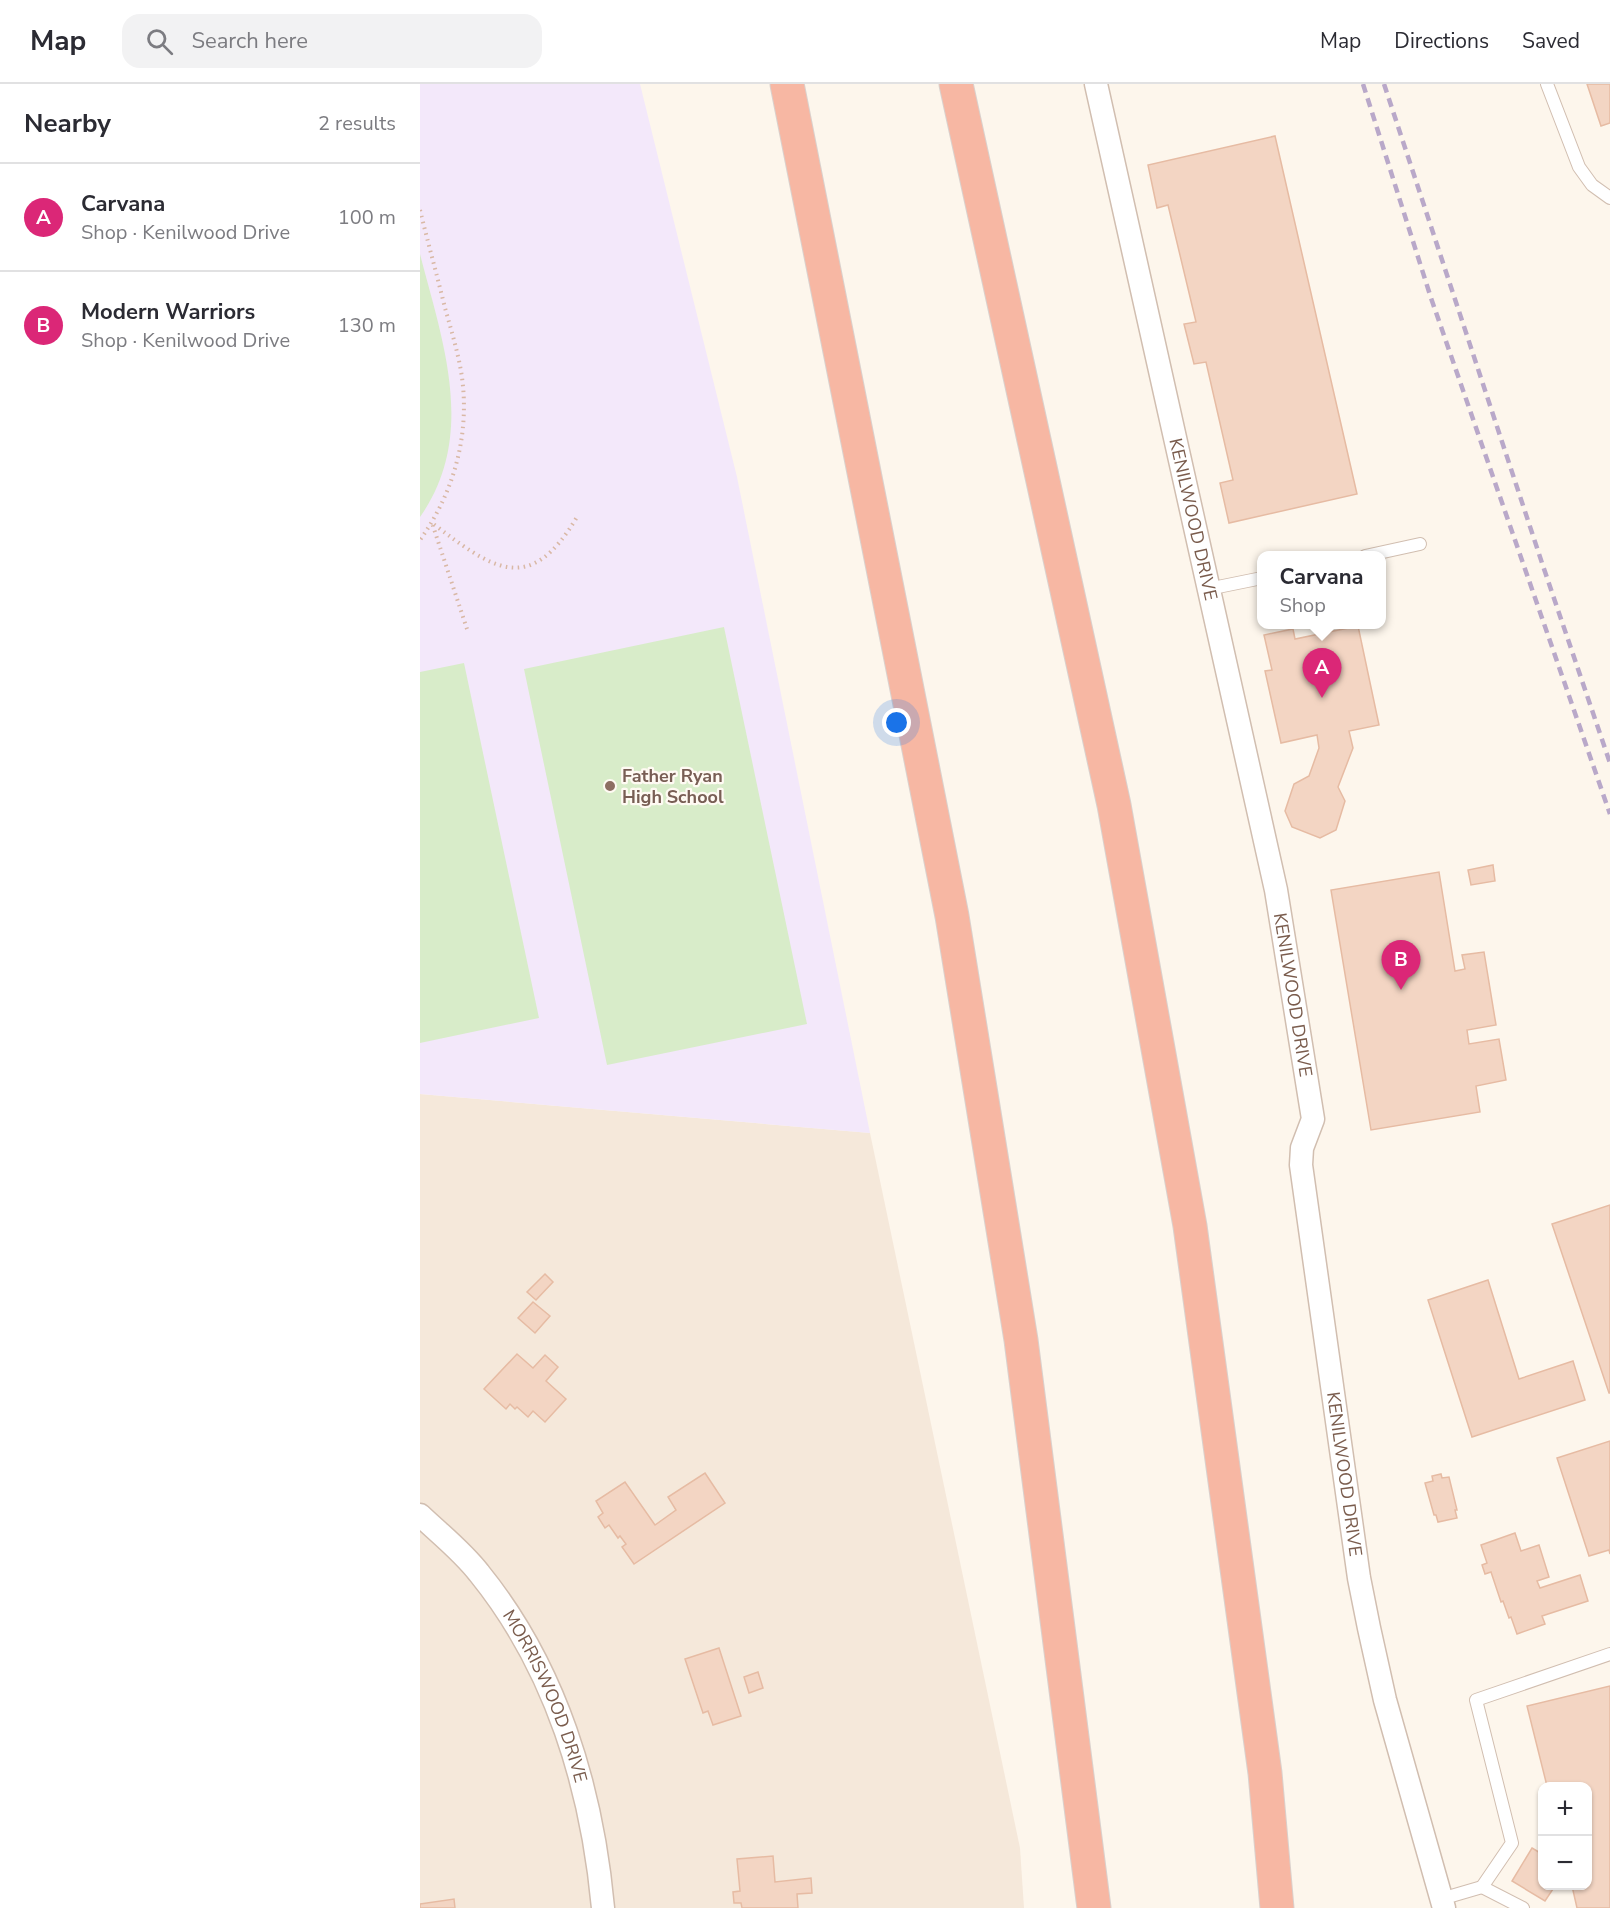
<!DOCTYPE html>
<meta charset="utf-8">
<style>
body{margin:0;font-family:"Nunito Sans",sans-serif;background:#f2f2f3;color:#2b2b33}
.controls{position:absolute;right:18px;bottom:18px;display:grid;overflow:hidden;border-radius:12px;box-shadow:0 2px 4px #0004}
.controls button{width:54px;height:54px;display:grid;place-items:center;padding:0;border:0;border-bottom:2px solid #e1e1e2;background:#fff;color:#2b2b33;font:30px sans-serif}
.you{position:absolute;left:477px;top:639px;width:21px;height:21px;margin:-15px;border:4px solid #fff;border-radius:50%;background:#1a73e8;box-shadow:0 0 0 9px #1a73e833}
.badge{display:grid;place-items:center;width:39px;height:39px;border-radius:50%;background:#db2777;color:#fff;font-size:20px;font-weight:700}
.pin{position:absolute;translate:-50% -50px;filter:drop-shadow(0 2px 3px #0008)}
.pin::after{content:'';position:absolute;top:32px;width:21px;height:18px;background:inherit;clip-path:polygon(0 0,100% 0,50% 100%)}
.popup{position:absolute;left:837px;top:467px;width:129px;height:78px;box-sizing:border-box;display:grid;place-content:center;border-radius:12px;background:#fff;filter:drop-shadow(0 2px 4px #0005);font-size:20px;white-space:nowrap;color:#7c7c81}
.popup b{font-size:22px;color:#2b2b33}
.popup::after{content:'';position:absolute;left:50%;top:100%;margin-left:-12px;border:12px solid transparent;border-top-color:#fff}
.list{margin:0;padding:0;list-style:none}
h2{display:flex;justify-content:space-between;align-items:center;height:78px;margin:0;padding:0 24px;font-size:26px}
h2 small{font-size:20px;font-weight:400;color:#7c7c81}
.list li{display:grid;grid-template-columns:39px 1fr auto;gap:18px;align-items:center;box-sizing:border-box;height:108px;padding:0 24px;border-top:2px solid #e1e1e2}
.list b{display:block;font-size:22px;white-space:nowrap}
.list p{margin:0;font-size:20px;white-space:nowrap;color:#7c7c81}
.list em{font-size:20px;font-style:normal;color:#7c7c81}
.icon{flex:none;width:33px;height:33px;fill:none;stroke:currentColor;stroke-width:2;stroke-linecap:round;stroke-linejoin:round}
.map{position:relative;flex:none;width:1190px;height:1824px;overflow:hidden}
header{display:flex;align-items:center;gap:36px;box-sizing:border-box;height:84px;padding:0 30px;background:#fff;border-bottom:2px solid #e1e1e2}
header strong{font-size:28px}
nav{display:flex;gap:33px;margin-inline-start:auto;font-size:21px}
.search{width:420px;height:54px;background:#f2f2f3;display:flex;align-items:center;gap:15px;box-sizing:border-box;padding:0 21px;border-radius:18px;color:#7c7c81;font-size:22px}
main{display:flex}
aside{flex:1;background:#fff}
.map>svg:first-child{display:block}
.residential{fill:#f5e8da}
.education{fill:#f3e8fa}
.green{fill:#d8ecc9}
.building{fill:#f3d5c3;stroke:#e6bba3;stroke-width:1.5}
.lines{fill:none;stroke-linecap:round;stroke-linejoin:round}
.lane-casing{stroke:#d1beb0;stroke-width:14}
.street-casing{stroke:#d1beb0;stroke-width:25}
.highway-casing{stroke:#dad1cd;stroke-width:35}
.path{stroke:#d9b8a5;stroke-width:4;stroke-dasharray:1.5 4.5;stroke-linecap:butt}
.lane{stroke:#fff;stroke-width:12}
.street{stroke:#fff;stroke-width:22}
.highway{stroke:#f7b7a3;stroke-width:33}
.rail{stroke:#b9a8c9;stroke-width:4.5;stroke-dasharray:9 6;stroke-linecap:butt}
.education-dot{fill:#8d6e63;stroke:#fffaf3;stroke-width:2}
.labels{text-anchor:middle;stroke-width:4.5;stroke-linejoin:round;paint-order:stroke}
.street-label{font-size:18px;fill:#7a5c4d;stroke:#fffaf3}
.education-label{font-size:18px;font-weight:bold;fill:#785e54;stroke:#fffaf3;text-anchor:start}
</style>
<header>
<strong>Map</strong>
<div class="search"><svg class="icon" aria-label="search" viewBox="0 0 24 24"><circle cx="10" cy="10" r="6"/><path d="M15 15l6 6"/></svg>Search here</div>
<nav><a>Map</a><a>Directions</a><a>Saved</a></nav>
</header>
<main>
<aside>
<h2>Nearby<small>2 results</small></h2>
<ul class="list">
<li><span class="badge">A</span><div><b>Carvana</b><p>Shop · Kenilwood Drive</p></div><em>100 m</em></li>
<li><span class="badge">B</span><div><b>Modern Warriors</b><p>Shop · Kenilwood Drive</p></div><em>130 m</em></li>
</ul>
</aside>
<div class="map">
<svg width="1190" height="1824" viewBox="0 0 1190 1824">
<rect width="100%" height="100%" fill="#fdf6ec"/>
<path class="residential" d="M0,1010L450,1049L600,1764L604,1824H0Z"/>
<path class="education" d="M0,0H220L317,393L450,1049L0,1010Z"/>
<g class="green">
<path d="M0,170C22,256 58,351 0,433Z"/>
<path d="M304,543L387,940L187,981L104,585Z"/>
<path d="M44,579L119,934L0,959V588Z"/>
</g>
<g class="building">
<path d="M1167,0H1190V39L1181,42Z"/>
<path d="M855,52L937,410L809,439L800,399L813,396L786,278L774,280L764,240L776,238L748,121L737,124L728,81Z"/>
<path d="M938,542L959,641L929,647L933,664L918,703L925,717L916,746L900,754L872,743L865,727L874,700L889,692L899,664L897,651L861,659L845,587L852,586L844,551L873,545L875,555Z"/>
<path d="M1073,781L1075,797L1051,801L1048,786Z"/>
<path d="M1019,788L1035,887L1045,885L1042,871L1064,868L1076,941L1047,946L1049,960L1079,955L1086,996L1056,1002L1060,1028L951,1046L911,806Z"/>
<path d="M1190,1121V1309H1189L1132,1140Z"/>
<path d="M125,1190L133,1198L116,1216L107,1208Z"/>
<path d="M1068,1196L1099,1295L1153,1277L1165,1316L1052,1353L1008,1216Z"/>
<path d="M113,1218L130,1232L115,1249L98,1234Z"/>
<path d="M97,1270L113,1284L125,1271L138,1283L126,1297L146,1315L125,1338L113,1327L108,1333L97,1323L95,1325L90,1320L86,1325L64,1305Z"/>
<path d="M1190,1357V1470L1189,1466L1169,1472L1137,1374Z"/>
<path d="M285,1389L305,1419L214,1480L202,1463L206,1460L200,1452L198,1454L189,1441L185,1444L178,1433L183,1429L176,1417L205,1398L235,1441L256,1426L248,1413Z"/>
<path d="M1021,1390L1022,1394L1029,1393L1037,1426H1035L1037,1434L1018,1438L1016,1431H1014L1005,1399L1013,1397L1012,1392Z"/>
<path d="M1095,1449L1101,1467L1119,1461L1129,1493L1117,1497L1120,1504L1160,1491L1168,1517L1122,1532L1125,1540L1097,1550L1091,1533L1089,1534L1083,1517L1081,1518L1071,1488L1065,1490L1062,1481L1067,1479L1061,1461Z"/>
<path d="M299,1564L321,1632L293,1641L288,1627L283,1629L265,1575Z"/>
<path d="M338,1588L343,1604L329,1609L324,1593Z"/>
<path d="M1190,1602V1824H1157L1152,1802H1168V1702H1127L1107,1622Z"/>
<path d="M1112,1764L1122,1770V1802H1135L1125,1817L1092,1797Z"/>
<path d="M353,1772L355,1798L391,1794L392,1809L377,1810L378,1824H322L321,1819H314L313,1808L320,1807L317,1775Z"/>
<path d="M34,1815L35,1824H0V1820Z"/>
</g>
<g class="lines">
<g class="lane-casing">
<g id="lane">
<path d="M1127,0L1159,83L1172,101L1190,114"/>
<path d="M945,472L1000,460"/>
<path d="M788,505L842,494"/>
<path d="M1021,1815L1062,1803"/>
<path d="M1103,1824L1062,1803L1092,1759L1056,1616L1190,1570"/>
</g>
</g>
<g class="street-casing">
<g id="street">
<path id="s1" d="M676,0L856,806L893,1035L882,1064L881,1081L939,1494L949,1544L965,1616L1024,1824"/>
<path id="s2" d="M0,1431C20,1450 42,1467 59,1489C136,1584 172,1704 183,1824"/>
</g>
</g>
<g class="highway-casing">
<g id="highway">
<path d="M367,0L532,832L601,1256L674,1824"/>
<path d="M536,0L694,721L770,1142L845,1689L857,1824"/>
</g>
</g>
<g class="path">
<path d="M0,126C8,159 17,191 25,224C31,245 37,265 41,287C51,347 35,407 0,456"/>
<path d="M47,545L12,439C72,484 109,514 157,433"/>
</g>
<use href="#lane" class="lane"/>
<use href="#street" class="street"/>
<use href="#highway" class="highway"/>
<g class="rail">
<path d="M943,0L1011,214L1190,730"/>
<path d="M964,0L1123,482L1190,679"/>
</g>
</g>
<circle class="education-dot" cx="190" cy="702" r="6"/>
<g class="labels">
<g class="street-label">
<text dy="6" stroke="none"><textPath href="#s1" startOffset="446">KENILWOOD DRIVE</textPath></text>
<text dy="6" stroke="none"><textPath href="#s1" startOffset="932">KENILWOOD DRIVE</textPath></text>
<text dy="6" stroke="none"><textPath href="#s1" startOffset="1418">KENILWOOD DRIVE</textPath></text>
<text dy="6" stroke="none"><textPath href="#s2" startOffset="224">MORRISWOOD DRIVE</textPath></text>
</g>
<g class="education-label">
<text x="202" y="698">Father Ryan<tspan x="202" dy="21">High School</tspan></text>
</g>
</g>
</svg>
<div class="controls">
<button>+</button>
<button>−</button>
</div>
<div class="you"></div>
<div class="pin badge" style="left:902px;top:614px">A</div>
<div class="popup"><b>Carvana</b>Shop</div>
<div class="pin badge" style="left:981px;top:906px">B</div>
</div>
</main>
